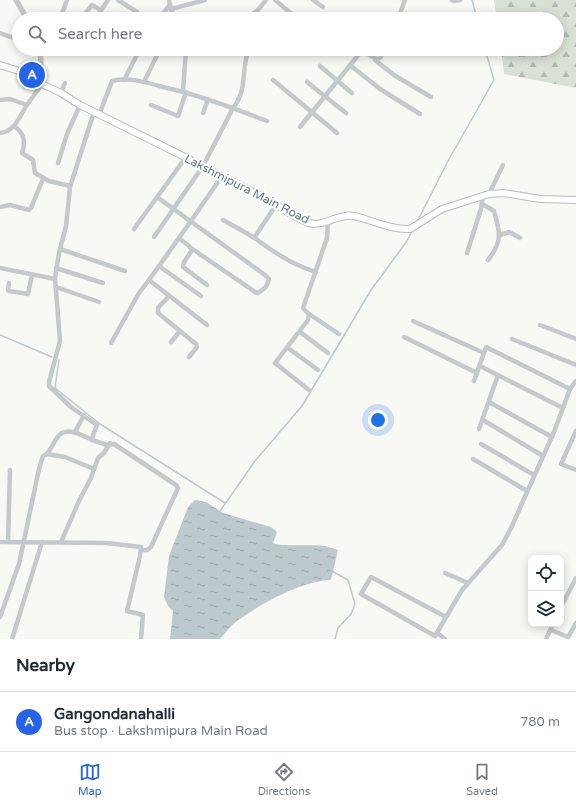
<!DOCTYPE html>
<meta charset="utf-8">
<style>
body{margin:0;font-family:"Varela Round",sans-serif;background:#f2f2f3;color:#1f2937}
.controls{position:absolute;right:12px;bottom:12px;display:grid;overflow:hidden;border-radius:8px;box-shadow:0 2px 10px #0003}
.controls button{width:36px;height:36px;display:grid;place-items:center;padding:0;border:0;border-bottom:1px solid #e0e1e3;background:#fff;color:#1f2937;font:20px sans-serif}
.you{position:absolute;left:378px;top:420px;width:14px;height:14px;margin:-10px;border:3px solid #fff;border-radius:50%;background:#1a73e8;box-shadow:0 0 0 6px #1a73e833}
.badge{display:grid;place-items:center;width:26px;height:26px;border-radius:50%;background:#2563eb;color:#fff;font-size:13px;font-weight:700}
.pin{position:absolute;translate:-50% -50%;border:2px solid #fff;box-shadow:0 1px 4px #0006}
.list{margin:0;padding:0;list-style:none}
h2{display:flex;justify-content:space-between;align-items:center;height:52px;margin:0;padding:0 16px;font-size:17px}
h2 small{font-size:13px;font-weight:400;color:#747a83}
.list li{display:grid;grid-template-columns:26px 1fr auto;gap:12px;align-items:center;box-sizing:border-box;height:60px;padding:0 16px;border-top:1px solid #e0e1e3}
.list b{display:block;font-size:15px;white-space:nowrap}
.list p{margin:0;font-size:13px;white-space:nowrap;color:#747a83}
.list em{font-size:13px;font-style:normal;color:#747a83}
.icon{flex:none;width:22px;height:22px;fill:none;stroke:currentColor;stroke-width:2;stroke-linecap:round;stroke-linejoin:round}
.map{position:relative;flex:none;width:576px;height:639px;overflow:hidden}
.search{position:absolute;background:#fff;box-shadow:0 2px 10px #0003;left:12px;right:12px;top:12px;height:44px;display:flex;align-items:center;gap:10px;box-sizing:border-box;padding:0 14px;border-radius:22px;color:#747a83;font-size:15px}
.sheet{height:112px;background:#fff}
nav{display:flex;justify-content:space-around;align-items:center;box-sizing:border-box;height:56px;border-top:1px solid #e0e1e3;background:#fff;font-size:11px;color:#747a83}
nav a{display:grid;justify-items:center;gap:2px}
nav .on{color:#2563eb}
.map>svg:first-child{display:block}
.forest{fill:url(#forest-firs)}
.water{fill:url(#water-ripples)}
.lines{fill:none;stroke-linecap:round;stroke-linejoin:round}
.stream{stroke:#bcc9cd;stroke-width:1.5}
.secondary-casing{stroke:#b7bdc1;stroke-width:8}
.minor{stroke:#c5c9cc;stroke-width:4.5}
.tertiary{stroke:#c5c9cc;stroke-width:5.5}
.secondary{stroke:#fff;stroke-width:6}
.labels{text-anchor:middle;stroke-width:4;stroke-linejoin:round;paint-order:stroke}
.street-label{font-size:12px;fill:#657987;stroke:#fff}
</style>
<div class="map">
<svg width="576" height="639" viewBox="0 0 576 639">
<defs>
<pattern id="forest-firs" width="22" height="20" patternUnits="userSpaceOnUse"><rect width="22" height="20" fill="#d9e0d6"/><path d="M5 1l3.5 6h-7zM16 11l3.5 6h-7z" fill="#b4bab3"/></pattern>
<pattern id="water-ripples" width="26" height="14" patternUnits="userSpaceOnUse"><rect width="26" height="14" fill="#bcc9cd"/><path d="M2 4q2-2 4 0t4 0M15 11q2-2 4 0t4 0" fill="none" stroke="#9ca8ac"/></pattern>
</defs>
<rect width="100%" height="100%" fill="#f8f8f5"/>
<path class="forest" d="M494,0H576V88L504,74L501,49H557V19H497Z"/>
<path class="water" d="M195,500L206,502L223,513L271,527L277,532L273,543C278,547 315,544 325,546C329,547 334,549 338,550L331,580C300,581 256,606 232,625C228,629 224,635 220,639H170L173,611L168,606L164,597L169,556L188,507Z"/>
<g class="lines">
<g class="stream">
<path d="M472,0L477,19"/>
<path d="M417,222L448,161L494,80L485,49"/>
<path d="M0,335L52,357"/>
<path d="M59,360L55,388L100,424L225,503"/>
<path d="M220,513V511L255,461L302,406L371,290L407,241L412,231"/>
<path d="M332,571L348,580L355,604L351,614L338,628L335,639"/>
</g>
<g class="secondary-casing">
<path id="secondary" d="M0,65L32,75L42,84L61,93L80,105C133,131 187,158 240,185C251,191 262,196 272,202C284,209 296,219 309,223C325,227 338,213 354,216C372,220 391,230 410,229L442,209L489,194L504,193L540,199L576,200"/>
</g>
<g class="minor">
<path d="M118,0L137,12"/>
<path d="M169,0L173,19"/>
<path d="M275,0L298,19"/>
<path d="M313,0L323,7"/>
<path d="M452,0L454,1L460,0"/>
<path d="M171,9L205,0"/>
<path d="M62,13L72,19"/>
<path d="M250,15L256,19"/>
<path d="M60,19L67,0"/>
<path d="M81,19L92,5L101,10"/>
<path d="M104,19L98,15L108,0"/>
<path d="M158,19L170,5"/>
<path d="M245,19L258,10L266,0"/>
<path d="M398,19L405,0"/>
<path d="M0,33L19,40"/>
<path d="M264,49L266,51"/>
<path d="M375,60L394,75L431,97"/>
<path d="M350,65L380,89L420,114"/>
<path d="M320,66L352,93"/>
<path d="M124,80L140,49"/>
<path d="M273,80L337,133"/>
<path d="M144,82L160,49"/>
<path d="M307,82L346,113"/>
<path d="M183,91L186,49"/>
<path d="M61,93L65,83"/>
<path d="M0,100L10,99L27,105"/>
<path d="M151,105L178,116L186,92"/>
<path d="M94,112L70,187L66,226L59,253L55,278L60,341L49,382V386L72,408L97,425L92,438V440L107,445L114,444L176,485L178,488L151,547L147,550H141"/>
<path d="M203,113L208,99"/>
<path d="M99,115L112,81C129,77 146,82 163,87C199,95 233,108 267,121"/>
<path d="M14,126C24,133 26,141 22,153L33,160L35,173L49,181L70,186"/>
<path d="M300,127L360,53L365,52C377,60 379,64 385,49"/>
<path d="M0,133C15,132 20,115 27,105C32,98 37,91 42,84"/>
<path d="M58,163L67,134L80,105"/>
<path d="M489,194L503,165"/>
<path d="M157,197L265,275L269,279L266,287L258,293L255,292L191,248"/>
<path d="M482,204L494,211C500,232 503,241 488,260"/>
<path d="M0,207L10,205L29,210L31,208L43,179"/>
<path d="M223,220C234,226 245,232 256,239C275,253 293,265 316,272"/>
<path d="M134,229L186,157"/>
<path d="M500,235L509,232L520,238"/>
<path d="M154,237L203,166L233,108C249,87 240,71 249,49"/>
<path d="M179,238L189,246L192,250L184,262L183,267L207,285"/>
<path d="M254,238L276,205"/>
<path d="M60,249L125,271"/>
<path d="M467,253L481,209L483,195"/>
<path d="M159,266L201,296"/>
<path d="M0,268L55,279"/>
<path d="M56,268L103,283"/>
<path d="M9,283L8,290L9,291L28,294L32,275"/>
<path d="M56,287L99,302"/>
<path d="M169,296L158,308V313L196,344L197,347L189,357"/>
<path d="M309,314L339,334"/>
<path d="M413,321L484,353"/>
<path d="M207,325L149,280L191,221L222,176"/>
<path d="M540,325L576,339"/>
<path d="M300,332L328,353"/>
<path d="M404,337L477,373"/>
<path d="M512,339L576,365"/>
<path d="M171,342L180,331"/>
<path d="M111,343L139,293L149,280"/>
<path d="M288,348L318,370"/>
<path d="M480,366L563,408"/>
<path d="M474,381L486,347L570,389"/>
<path d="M309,390L275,363L308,320L309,314L303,308L327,238L328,221"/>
<path d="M489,402L552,437"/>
<path d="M483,420L543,456"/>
<path d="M479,429L498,375"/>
<path d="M576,431L561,464L576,470"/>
<path d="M75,432L84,415"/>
<path d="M481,444L534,475"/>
<path d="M47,454C51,449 53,443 57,438C65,425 82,435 92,440"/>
<path d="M473,459L527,491"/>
<path d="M0,542L106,543L141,547L140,556L127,611L143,615L141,639"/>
<path d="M8,542L10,470"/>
<path d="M61,542L79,501L91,478L98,458L104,453L110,443"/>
<path d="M445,573L468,583"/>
<path d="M561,607L576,578"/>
<path d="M0,617L19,564L39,469L43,456L47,454L65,457L94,469"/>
<path d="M446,617L371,577L361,594L435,636L462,590L502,545L511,528L554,432L570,389L576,381"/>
<path d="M551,630L568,637L576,623"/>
<path d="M437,633L445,639"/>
<path d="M12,639L42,542"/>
<path d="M546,639L553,624"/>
</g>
<g class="tertiary">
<path d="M16,0L27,19"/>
<path d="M40,49L41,65L40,82"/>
</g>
<use href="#secondary" class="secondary"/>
</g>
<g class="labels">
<g class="street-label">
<text transform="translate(247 189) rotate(27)" y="4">Lakshmipura Main Road</text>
</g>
</g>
</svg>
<div class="controls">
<button><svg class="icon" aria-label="locate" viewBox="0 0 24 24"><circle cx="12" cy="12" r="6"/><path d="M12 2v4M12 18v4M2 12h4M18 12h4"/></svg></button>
<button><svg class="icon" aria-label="layers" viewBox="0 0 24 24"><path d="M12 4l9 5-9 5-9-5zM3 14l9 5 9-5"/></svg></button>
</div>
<div class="you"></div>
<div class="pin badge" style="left:32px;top:75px">A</div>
<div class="search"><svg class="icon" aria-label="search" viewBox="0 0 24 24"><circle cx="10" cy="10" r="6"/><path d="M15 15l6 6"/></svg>Search here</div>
</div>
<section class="sheet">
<h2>Nearby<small></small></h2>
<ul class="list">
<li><span class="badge">A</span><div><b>Gangondanahalli</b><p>Bus stop · Lakshmipura Main Road</p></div><em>780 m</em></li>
</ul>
</section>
<nav>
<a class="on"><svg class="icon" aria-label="map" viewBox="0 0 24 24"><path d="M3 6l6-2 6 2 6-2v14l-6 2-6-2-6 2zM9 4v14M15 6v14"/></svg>Map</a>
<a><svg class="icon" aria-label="directions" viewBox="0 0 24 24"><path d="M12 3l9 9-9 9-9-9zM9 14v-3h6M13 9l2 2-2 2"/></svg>Directions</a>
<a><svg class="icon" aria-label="saved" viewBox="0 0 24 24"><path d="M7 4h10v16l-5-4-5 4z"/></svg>Saved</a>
</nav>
